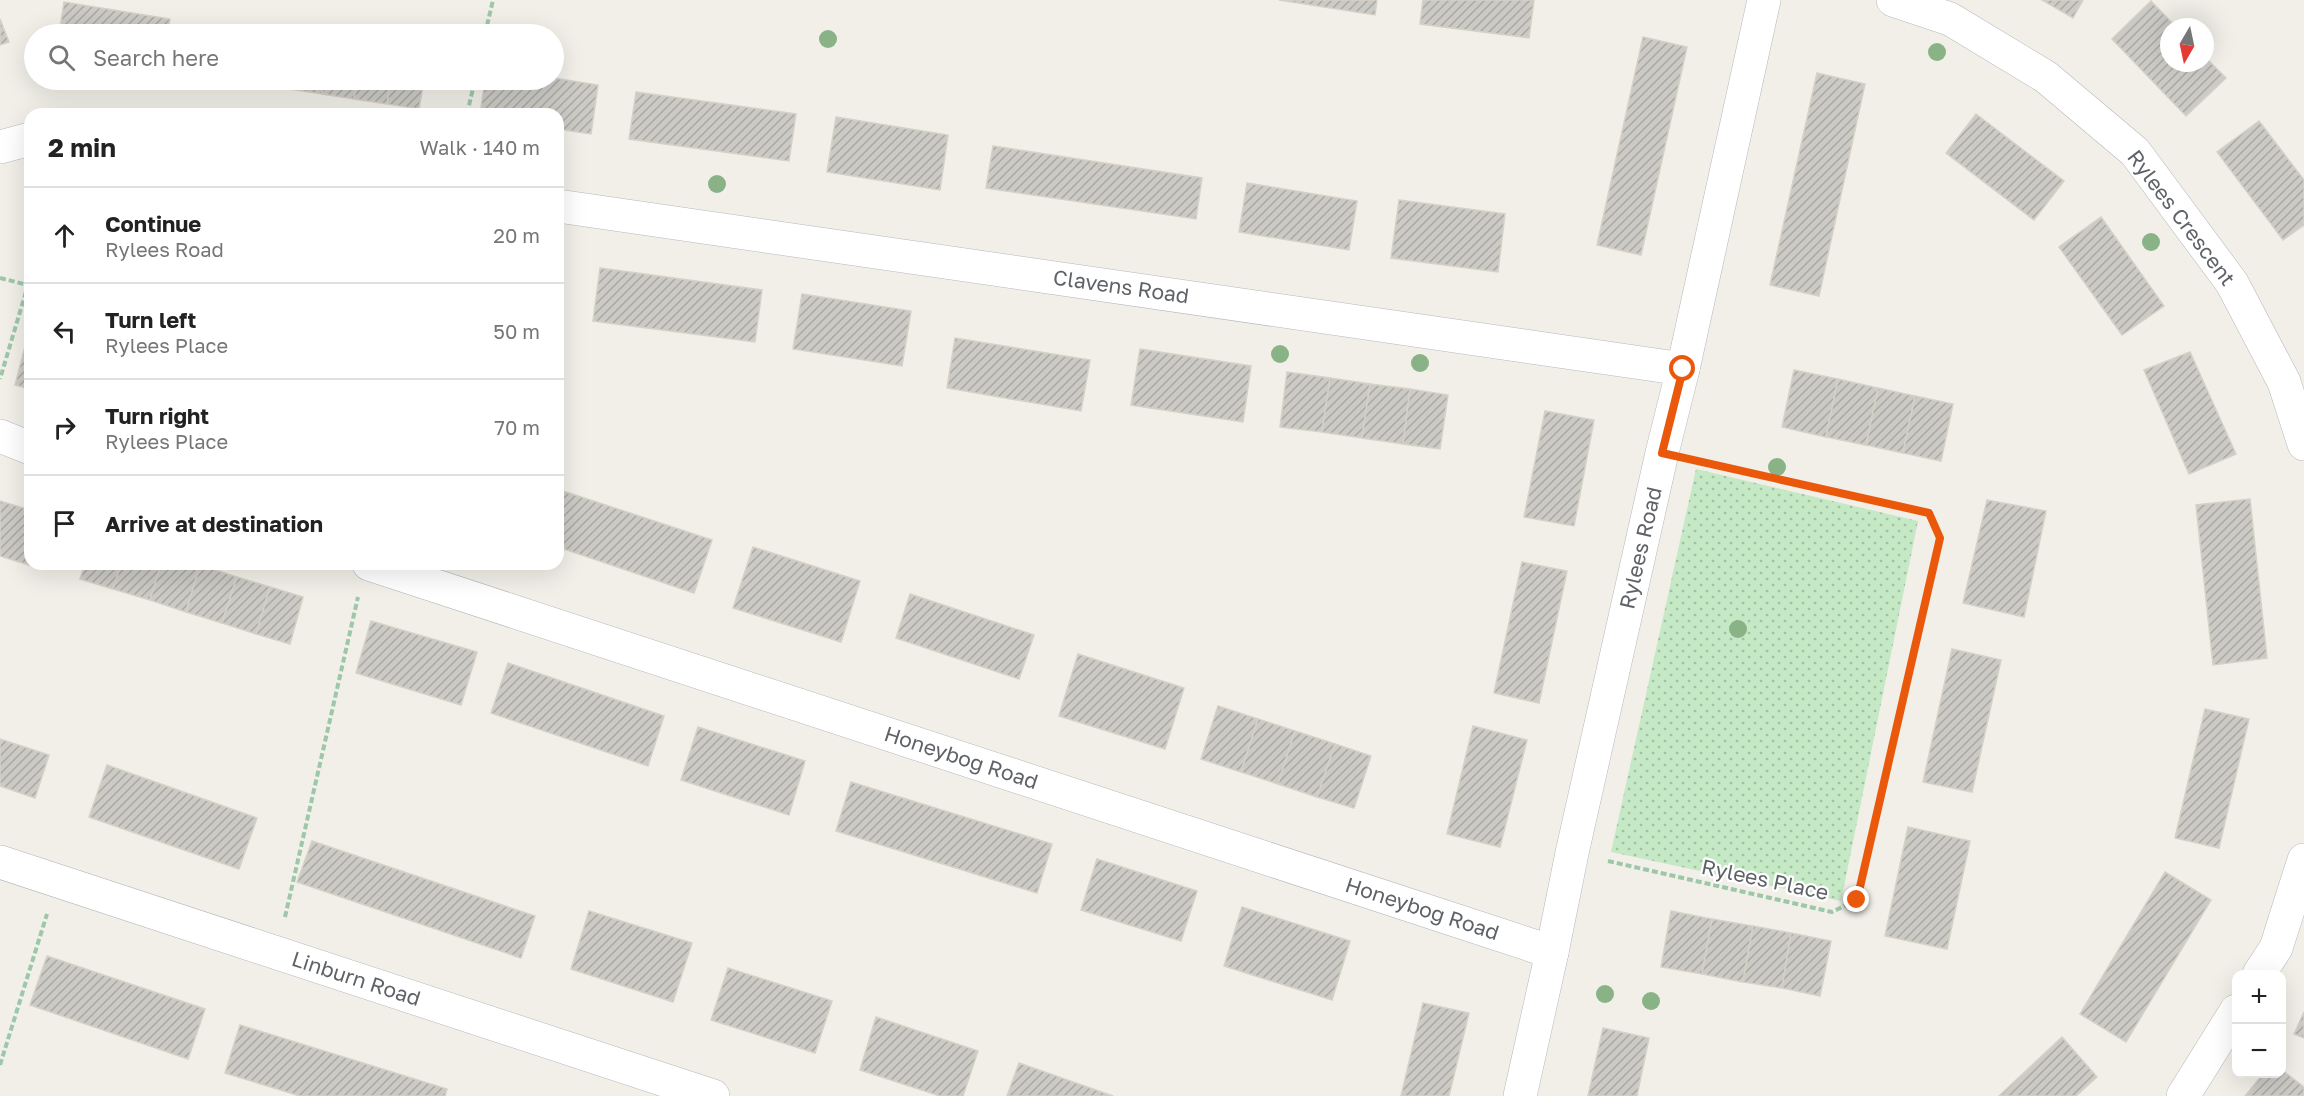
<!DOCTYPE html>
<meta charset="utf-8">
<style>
body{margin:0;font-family:"Golos Text",sans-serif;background:#f2f2f2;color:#222}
.controls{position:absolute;right:18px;bottom:18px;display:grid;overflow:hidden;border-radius:12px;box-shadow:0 6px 24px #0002}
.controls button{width:54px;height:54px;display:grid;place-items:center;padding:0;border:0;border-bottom:2px solid #e0e0e0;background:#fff;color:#222;font:30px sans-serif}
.compass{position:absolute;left:2160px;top:18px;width:54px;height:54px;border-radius:50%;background:#fff;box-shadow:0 6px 24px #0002;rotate:189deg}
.stop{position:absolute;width:18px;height:18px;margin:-14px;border:4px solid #ea580c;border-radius:50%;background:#fff}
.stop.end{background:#ea580c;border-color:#fff;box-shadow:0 2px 6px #0008}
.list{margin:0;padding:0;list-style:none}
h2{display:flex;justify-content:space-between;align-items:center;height:78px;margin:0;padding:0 24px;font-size:26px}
h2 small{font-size:20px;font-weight:400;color:#767676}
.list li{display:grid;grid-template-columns:39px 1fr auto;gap:18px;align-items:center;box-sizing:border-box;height:96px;padding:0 24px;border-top:2px solid #e0e0e0}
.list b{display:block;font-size:22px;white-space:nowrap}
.list p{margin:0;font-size:20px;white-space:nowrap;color:#767676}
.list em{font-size:20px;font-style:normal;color:#767676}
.icon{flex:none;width:33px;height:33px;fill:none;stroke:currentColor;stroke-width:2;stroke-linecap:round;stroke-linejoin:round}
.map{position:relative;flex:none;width:2304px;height:1096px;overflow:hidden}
.search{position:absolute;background:#fff;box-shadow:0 6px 24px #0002;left:24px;top:24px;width:540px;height:66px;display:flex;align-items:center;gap:15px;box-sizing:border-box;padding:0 21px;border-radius:33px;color:#767676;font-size:22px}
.panel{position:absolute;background:#fff;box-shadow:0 6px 24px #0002;left:24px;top:108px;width:540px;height:462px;border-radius:18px}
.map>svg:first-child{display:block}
.grass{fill:url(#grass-dots)}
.building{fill:url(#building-hatch);stroke:#d6d1c6;stroke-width:1.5}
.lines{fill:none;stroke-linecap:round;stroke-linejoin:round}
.minor-casing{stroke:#b5b8bc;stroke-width:34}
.path{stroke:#9cc7a9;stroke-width:4;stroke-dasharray:6 3;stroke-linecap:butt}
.minor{stroke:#fff;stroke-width:33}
.tree{fill:#89b387}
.route{stroke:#ea580c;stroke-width:8}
.labels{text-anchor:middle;stroke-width:4.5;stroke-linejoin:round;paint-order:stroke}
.street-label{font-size:21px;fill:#5f6368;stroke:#fff}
</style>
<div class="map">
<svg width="2304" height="1096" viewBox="0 0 2304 1096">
<defs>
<pattern id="grass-dots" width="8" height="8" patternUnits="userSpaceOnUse" patternTransform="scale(1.5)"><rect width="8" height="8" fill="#c5e8c5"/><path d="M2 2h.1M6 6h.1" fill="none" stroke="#a3c0a4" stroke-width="1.8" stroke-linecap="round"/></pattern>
<pattern id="building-hatch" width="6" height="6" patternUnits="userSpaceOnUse" patternTransform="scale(1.5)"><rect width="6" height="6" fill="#cccac5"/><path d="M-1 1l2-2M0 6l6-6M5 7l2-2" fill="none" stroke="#a9a8a4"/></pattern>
</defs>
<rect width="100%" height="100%" fill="#f1efe8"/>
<path class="grass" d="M1696,469L1918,521L1841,901L1611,852Z"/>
<g class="building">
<path d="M1279,0H1377L1375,15Z"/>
<path d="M1423,0H1534L1529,38L1420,24Z"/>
<path d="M2042,0H2083L2073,18Z"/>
<path d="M2151,1L2176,27H2169V63H2205V57L2226,78L2186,116L2112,39Z"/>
<path d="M64,2L170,19L167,34H59Z"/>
<path d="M0,19L9,42L0,45Z"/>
<path d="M214,30L246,34H213Z"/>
<path d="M1643,37L1687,47L1641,255L1597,245Z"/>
<path d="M1817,73L1865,84L1819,296L1770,285Z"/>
<path d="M554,78L598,85L591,134L558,129V114H480L485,80Z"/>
<path d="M249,80H285L284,88L249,82Z"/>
<path d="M285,80H324L322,94L284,88Z"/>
<path d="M324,80H357L354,99L322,94Z"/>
<path d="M357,80H391L387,104L354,99Z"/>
<path d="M391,80H424L419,109L387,104Z"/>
<path d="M636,92L796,114L789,161L629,139Z"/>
<path d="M1976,114L2064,181L2034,220L1946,153Z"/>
<path d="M836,117L948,135L940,190L827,172Z"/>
<path d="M2259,121L2304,180V225L2283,240L2217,152Z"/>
<path d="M993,146L1202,178L1196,219L986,188Z"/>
<path d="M1247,183L1357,201L1349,250L1239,232Z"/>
<path d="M1399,200L1505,214L1498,272L1391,258Z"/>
<path d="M2101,217L2164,306L2122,335L2059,247Z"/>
<path d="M600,268L762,290L755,342L593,321Z"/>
<path d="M802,294L911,311L902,366L793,349Z"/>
<path d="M30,327V389L15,385Z"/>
<path d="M955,338L1090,360L1081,411L947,388Z"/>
<path d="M1140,349L1251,366L1243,422L1131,405Z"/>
<path d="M2190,352L2236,454L2189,474L2144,370Z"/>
<path d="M1794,370L1838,379L1826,437L1782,427Z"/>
<path d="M1287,372L1330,378L1322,432L1280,427Z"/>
<path d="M1330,378L1370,384L1362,438L1322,432Z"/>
<path d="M1838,379L1878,388L1866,445L1826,437Z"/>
<path d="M1370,384L1410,389L1403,444L1362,438Z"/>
<path d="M1878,388L1915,396L1903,453L1866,445Z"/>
<path d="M1410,389L1448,395L1440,449L1403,444Z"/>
<path d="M1915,396L1953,404L1941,461L1903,453Z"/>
<path d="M1545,411L1594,420L1574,526L1524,517Z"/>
<path d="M560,490L712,540L694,593L558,547V496Z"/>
<path d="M2250,499L2267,658L2213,665L2196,505Z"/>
<path d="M1987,500L2046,511L2024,617L1963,603Z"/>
<path d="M0,501L30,510L29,565L0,556Z"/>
<path d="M753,547L860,581L841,642L733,608Z"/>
<path d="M1522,562L1567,571L1539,703L1494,693Z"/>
<path d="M85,564H121L113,589L80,579Z"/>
<path d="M121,564H161L150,600L113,589Z"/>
<path d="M161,564L200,565L186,612L150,600Z"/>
<path d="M200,565L237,577L222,623L186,612Z"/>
<path d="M237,577L270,587L256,634L222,623Z"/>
<path d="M270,587L303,597L290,644L256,634Z"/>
<path d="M910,594L1034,635L1019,679L896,638Z"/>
<path d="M371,621L477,652L461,705L356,673Z"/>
<path d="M1952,649L2001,660L1972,792L1923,782Z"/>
<path d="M1078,654L1184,688L1165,749L1059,716Z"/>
<path d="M508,663L664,716L648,766L491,713Z"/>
<path d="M1218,706L1258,719L1241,772L1201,759Z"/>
<path d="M2205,709L2249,719L2219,848L2175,838Z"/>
<path d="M1258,719L1295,731L1278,784L1241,772Z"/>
<path d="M1473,726L1527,740L1500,847L1447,834Z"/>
<path d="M698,727L805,761L789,815L681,780Z"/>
<path d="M1295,731L1335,744L1317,797L1278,784Z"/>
<path d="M0,739L49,755L35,798L0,786Z"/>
<path d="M1335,744L1371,756L1354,808L1317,797Z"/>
<path d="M107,765L257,818L239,869L89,817Z"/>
<path d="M851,782L1052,844L1037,893L836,831Z"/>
<path d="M1908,827L1970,841L1947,949L1885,936Z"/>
<path d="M312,841L535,916L521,958L297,882Z"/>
<path d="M1097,859L1197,891L1181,941L1081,910Z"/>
<path d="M2165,872L2211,900L2126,1042L2080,1014Z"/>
<path d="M1242,907L1350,941L1332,1000L1224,966Z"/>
<path d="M589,911L692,943L673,1002L571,969Z"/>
<path d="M1671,911L1712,919L1702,974L1661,967Z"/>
<path d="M1712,919L1753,926L1743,982L1702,974Z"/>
<path d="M1753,926L1791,933L1782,988L1743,982Z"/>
<path d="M1791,933L1831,941L1820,996L1782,988Z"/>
<path d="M47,956L205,1009L188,1059L30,1005Z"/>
<path d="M728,968L832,1001L815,1053L711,1020Z"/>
<path d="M1423,1003L1469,1013L1449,1096H1401Z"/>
<path d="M2304,1012V1038L2294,1034Z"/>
<path d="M876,1017L978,1051L963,1096H940L860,1070Z"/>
<path d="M240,1025L447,1089L445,1096H300L225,1073Z"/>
<path d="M1603,1028L1649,1038L1637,1096H1588Z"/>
<path d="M2062,1037L2097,1077L2076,1096H1999Z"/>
<path d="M1019,1063L1113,1096H1007Z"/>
<path d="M2282,1070L2304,1087V1096H2245L2263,1074H2282Z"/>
</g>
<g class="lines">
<g class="minor-casing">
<g id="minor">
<path d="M1893,0L1950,19L2046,77L2135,152L2232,283L2284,382L2304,444"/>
<path d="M0,147L30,139"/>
<path d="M558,206L1683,369"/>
<path d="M0,436L30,448"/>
<path d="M369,564L1552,952"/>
<path d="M0,862L713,1096"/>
<path d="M2259,974L2276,948L2304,860"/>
<path d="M1520,1096L1552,952L1572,853L1662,453L1683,369L1764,0"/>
<path d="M2183,1096L2236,1011"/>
</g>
</g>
<g class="path">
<path d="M485,34L493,0"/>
<path d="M467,114L475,80"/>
<path d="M0,278L28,285L0,379"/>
<path d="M28,285L30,275"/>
<path d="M1608,861L1832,912L1857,900L1940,538L1929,513L1696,461"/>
<path d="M285,917L358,597"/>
<path d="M0,1065L47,914"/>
</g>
<use href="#minor" class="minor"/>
</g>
<g class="tree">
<circle cx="828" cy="39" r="9"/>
<circle cx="1937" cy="52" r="9"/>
<circle cx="717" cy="184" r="9"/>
<circle cx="2151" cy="242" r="9"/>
<circle cx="1280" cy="354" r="9"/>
<circle cx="1420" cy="363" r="9"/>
<circle cx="1777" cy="467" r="9"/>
<circle cx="1738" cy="629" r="9"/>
<circle cx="1605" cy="994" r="9"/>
<circle cx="1651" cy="1001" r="9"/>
</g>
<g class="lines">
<path class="route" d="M1683,369L1662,453L1929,513L1940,538L1857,900"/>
</g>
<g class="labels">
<g class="street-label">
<text transform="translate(2181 218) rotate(53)" y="7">Rylees Crescent</text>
<text transform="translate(1121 287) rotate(8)" y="7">Clavens Road</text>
<text transform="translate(1641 548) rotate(-77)" y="7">Rylees Road</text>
<text transform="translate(961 758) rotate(18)" y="7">Honeybog Road</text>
<text transform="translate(1765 880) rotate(12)" y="7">Rylees Place</text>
<text transform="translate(1422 909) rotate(18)" y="7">Honeybog Road</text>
<text transform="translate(356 979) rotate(18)" y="7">Linburn Road</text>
</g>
</g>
</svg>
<div class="controls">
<button>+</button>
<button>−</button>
</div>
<svg class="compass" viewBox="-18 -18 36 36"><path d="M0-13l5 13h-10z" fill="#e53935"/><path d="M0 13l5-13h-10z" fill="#767676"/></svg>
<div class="stop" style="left:1683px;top:369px"></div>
<div class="stop end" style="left:1857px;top:900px"></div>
<div class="search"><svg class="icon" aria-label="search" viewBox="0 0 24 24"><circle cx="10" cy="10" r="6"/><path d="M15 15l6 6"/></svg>Search here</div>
<section class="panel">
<h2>2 min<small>Walk · 140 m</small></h2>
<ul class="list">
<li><svg class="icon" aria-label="ahead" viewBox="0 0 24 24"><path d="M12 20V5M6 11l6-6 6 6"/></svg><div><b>Continue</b><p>Rylees Road</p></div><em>20 m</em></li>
<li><svg class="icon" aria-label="left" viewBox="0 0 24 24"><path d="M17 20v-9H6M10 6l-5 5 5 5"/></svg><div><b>Turn left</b><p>Rylees Place</p></div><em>50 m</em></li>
<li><svg class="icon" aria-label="right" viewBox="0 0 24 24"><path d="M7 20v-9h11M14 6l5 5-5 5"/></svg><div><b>Turn right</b><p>Rylees Place</p></div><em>70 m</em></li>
<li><svg class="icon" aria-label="arrive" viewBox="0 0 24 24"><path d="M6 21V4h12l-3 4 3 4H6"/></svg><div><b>Arrive at destination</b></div></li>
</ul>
</section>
</div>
